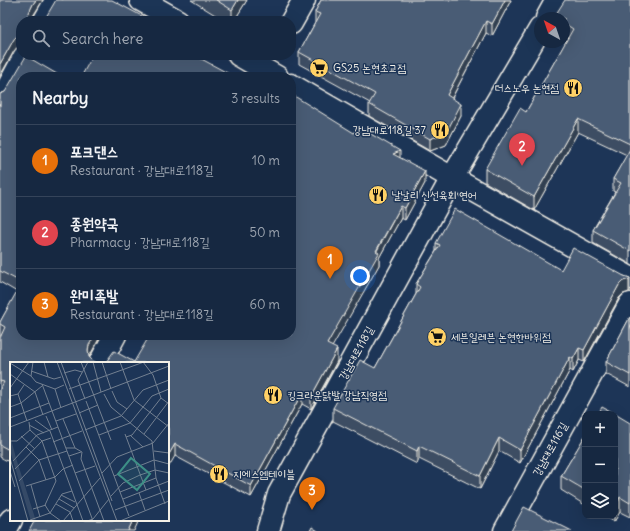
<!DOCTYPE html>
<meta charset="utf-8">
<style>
body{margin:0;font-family:Delius,"Poor Story",sans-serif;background:#23344c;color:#f1f3f6}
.controls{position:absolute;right:12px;bottom:12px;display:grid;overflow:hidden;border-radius:8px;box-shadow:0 4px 16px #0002}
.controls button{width:36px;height:36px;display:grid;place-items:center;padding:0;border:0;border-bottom:1px solid #35445a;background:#162841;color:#f1f3f6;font:20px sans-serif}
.compass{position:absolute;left:534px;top:12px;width:36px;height:36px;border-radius:50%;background:#162841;box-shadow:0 4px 16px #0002;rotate:320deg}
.you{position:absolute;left:360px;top:276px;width:14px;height:14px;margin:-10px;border:3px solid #fff;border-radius:50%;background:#1a73e8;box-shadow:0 0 0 6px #1a73e833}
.badge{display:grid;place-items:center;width:26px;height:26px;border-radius:50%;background:#ffd166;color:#fff;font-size:13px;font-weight:700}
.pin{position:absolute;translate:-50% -33px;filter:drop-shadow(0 1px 2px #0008)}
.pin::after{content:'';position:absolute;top:21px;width:14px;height:12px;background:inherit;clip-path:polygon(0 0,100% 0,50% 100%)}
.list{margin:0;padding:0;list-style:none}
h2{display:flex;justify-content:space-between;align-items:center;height:52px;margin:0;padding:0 16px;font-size:17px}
h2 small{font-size:13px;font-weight:400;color:#9ea6b1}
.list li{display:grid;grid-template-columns:26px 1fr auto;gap:12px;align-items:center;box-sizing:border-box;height:72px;padding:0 16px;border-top:1px solid #35445a}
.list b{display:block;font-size:15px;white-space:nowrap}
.list p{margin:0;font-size:13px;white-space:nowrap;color:#9ea6b1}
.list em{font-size:13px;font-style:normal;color:#9ea6b1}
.icon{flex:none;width:22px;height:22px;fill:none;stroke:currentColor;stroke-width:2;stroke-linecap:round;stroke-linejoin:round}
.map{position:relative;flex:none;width:630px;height:531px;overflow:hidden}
.search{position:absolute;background:#162841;box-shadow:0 4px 16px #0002;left:16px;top:16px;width:280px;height:44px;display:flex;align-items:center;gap:10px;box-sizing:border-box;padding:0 14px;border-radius:16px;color:#9ea6b1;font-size:15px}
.panel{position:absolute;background:#162841;box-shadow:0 4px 16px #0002;left:16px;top:72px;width:280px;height:268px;border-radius:16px}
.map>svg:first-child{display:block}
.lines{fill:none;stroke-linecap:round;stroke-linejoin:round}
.service-casing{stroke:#f4f1e8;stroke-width:19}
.minor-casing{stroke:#f4f1e8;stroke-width:25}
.service{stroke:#1d3557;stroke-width:16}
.minor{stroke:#1d3557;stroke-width:22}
.wall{fill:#3e4e64;stroke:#f4f1e8}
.shaded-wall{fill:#324051;stroke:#f4f1e8}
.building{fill:#485b74;stroke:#f4f1e8}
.labels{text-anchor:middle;stroke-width:3;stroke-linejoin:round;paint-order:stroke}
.poi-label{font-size:11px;fill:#f4f1e8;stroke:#1d3557;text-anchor:start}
.street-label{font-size:11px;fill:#f4f1e8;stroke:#1d3557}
.inset-road{fill:none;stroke:#738091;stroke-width:1}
.view{fill:#3d8f86;fill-opacity:0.15;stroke:#3d8f86;stroke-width:2}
.inset-edge{fill:none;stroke:#f4f1e8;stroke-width:2}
</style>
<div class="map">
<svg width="630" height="531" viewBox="0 0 630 531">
<rect width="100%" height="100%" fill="#1d3557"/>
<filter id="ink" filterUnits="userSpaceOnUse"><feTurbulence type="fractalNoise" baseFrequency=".025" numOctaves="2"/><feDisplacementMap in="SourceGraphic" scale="8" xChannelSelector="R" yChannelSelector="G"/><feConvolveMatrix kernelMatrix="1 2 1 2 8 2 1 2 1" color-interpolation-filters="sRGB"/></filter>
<g filter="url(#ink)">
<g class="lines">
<g class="service-casing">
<g id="service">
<path d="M41,21L53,0"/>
<path d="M0,96L22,55"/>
</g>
</g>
<g class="minor-casing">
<g id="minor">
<path d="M141,0L178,21"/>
<path d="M547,18L557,0"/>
<path d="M291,23L304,0"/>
<path d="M239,55L277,77"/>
<path d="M291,85L452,178L630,278"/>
<path d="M100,363L115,335"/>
<path d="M5,531L11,520"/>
<path d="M268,531L279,494L452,178L540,29"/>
<path d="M505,531L630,304"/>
</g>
</g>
<use href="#service" class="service"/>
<use href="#minor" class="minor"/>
</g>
<g class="wall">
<path d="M191,0H247L234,21H225Z"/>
<path d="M321,0H511L492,36L486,33L452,98L461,116L446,145L430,151L369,116V104L370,103L299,64V52L315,23V12Z"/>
<path d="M630,0V264L593,243V230L615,192L613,191V179L627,155L578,132L534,210L485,182V169L526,112L568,38L564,36V18H554V17Z"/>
<path d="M46,17L151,21H46Z"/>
<path d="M21,77V335L11,363V463L0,457V338L1,336H0V322L17,292L0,282V94L5,92Z"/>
<path d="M354,133L400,158L425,183L405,220L401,218L379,258V265L332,346L337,361L311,409L302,404L251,497L175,456L134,362Z"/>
<path d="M436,243L561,270L624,276L630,278V292L623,294L619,298L584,362L579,360L573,372L570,370L520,463L499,451L480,489L419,459L417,464L333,421V408L375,368L416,294V284L436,251Z"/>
<path d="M630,317V387L606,374V362Z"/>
<path d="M630,423V517L620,512L614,522L603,516H615Z"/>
<path d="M585,436V505L561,490V476Z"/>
</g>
<g class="shaded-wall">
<path d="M36,0H43L33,16L31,21H25L33,4Z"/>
<path d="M238,0H247L234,21H232V10Z"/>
<path d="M505,0H511L492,36V24Z"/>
<path d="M486,21V33L447,107V95Z"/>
<path d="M21,29V41L18,46L14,51L0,76V64L14,39Z"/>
<path d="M461,104V116L446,145L430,151V139Z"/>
<path d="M578,119V132L534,210V197Z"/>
<path d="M400,151V163L393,154Z"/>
<path d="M425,171V183L405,220V208Z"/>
<path d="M401,206V218L379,258V265L327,356V344Z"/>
<path d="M629,279V292L623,294L619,298L584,362V350L619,285L623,281Z"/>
<path d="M95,335H101L89,357L88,351L89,345Z"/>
<path d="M579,348V360L573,372V359Z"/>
<path d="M337,349V361L311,409V397Z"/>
<path d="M570,357V370L520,463V450Z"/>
<path d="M302,393V404L251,497V486Z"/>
<path d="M499,438V451L480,489V476Z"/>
<path d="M175,444V456L168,468V456Z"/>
<path d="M419,446V459L417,464V451Z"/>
<path d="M620,497V512L614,522V516H615V506Z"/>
<path d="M133,520H139L134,531H128Z"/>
</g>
<g class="building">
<path d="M0,0H36L33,4L25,21H21V29L18,35L14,39L0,64Z"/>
<path d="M56,0H112L151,21H53L46,17Z"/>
<path d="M216,0H238L232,10Z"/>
<path d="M321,0H505L492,24L486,21L447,95L461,104L446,133L430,139L369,104L375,94L299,52L320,14L315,12Z"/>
<path d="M565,0H630V144L578,119L534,197L485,169L520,108L526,112L573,29L564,23V18H555L554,17Z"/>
<path d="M93,55H194L235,77H81Z"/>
<path d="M26,56L62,77H21V282L0,271V94L5,92Z"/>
<path d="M291,94L354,133L357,126L400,151L393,154L425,171L405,208L401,206L376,251L379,253L327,344L337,349L311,397L302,393L251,486L175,444L168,456V363H103L106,362L114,351L134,362L150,335H291Z"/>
<path d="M630,149V251L593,230L621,183L613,179Z"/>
<path d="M455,209L561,270L573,248L624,276L630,278V279L623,281L619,285L584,350L579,348L573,359L570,357L520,450L499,438L480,476L419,446L417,451L333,408L360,360L375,368L420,287L416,284L440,245L436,243Z"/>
<path d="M21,284V335H95L89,345L88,351L89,357L94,362L98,363H11V451L0,445V389L4,382L0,381V338L5,327L0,324V322Z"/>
<path d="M630,317V375L606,362Z"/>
<path d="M602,407L615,414H598Z"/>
<path d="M615,414L630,423V503L620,497L615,506Z"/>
<path d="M585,436V490L561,476Z"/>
<path d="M524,507L572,531H511Z"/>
<path d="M35,520H133L128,531H29Z"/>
<path d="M312,527L318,531H310Z"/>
</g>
</g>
<defs>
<g id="supermarket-disc" transform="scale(1)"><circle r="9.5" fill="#ffd166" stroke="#1d3557"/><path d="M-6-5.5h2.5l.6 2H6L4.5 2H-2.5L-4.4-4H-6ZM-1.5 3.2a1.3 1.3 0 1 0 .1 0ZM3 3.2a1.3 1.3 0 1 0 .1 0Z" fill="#111"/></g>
<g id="restaurant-disc" transform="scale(1)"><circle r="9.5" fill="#ffd166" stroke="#1d3557"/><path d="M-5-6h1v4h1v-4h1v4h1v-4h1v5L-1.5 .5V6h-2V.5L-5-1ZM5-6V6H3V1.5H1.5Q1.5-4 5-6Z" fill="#111"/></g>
</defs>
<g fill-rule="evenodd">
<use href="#supermarket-disc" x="319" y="68"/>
<use href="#restaurant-disc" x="573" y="88"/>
<use href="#restaurant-disc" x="440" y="130"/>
<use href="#restaurant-disc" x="378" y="195"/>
<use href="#supermarket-disc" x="437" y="337"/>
<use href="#restaurant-disc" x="273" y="395"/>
<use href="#restaurant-disc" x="219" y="474"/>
</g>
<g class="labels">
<g class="poi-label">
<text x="333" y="72">GS25 논현초교점</text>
<text x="559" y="92" text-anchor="end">더스노우 논현점</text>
<text x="426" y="134" text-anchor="end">강남대로118길 37</text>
<text x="392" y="199">날날리 신선육회 연어</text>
<text x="451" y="341">세븐일레븐 논현한바위점</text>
<text x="287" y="399">킹크라운닭발 강남직영점</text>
<text x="233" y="478">지에스엠테이블</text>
</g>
<g class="street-label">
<text transform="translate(356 353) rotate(-61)" y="4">강남대로118길</text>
<text transform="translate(550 449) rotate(-61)" y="4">강남대로116길</text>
</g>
</g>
<g transform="translate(10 362)">
<rect width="159" height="159" fill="#1d3557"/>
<path d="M0,73L6,96L26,159H21L20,156L1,92Z" fill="#354a67"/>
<path class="inset-road" d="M23,0L21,14L26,20L45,27L54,23M34,0L38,15M47,0L107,159M51,0L102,139M71,0L101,78M83,0L91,30M92,0L101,27M110,0L124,38L159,65M133,0L143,13L151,36L159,42M0,1L21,14M21,9L44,17L51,15M54,11L65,8L72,10M0,12L25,30L33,53M32,22L83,159M0,26L19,0M45,27L51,46M59,27L134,0M102,29L107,40L117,47M8,32L17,59M94,32L101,45L142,79L146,116L155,142M0,34L8,32L14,23M75,37L68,18L78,0M76,39L119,154M0,45L11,41L32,24M69,51L88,43M36,54L42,68M0,56L39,41M53,57L65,86M25,58L40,69L73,159M46,59L66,52M19,60L20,68L32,79L46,119L35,143L40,151L51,159M19,63L34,71M0,65L159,4M75,68L111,54L133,28L159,18M115,72L136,128M134,72L159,39M89,73L120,61L142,34L159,27M11,74L25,87M121,74L133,85M116,75L122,73L151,36M0,79H7L20,68M43,80L72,69M16,85L29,98L36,118M56,86H65L72,90M144,89L159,91M72,90L71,97L94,159M59,94L71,90M0,96L18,159M3,99L27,73L48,65M5,107L32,79L41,76M0,109L5,125M65,111L85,104M92,111L107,95L143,81L159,61M104,114L144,98L159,102M9,119L29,98L57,89M21,123L30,155M16,124L45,115L53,107L63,103M110,130L146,116M129,131L135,148M51,133L65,140M101,134L113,121L130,113L145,108L159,111M49,137L64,146M113,137L159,119M46,142L60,150L63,159M23,147L36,143M105,148L159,128M20,158L40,151L52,132L62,129M53,159L90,116M77,159L83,157L99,137M110,159L159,139"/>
<path class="view" d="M121,96L140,112L127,128L108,112Z"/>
<rect width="159" height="159" class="inset-edge"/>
</g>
</svg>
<div class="controls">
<button>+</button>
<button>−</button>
<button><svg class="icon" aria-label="layers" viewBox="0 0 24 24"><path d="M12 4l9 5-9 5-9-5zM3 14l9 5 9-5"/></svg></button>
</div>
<svg class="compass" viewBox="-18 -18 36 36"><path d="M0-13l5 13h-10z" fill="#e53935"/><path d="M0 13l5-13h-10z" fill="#9ea6b1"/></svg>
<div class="you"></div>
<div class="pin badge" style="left:330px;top:279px;background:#e8710a">1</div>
<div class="pin badge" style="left:522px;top:166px;background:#e0444e">2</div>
<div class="pin badge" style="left:312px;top:510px;background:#e8710a">3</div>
<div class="search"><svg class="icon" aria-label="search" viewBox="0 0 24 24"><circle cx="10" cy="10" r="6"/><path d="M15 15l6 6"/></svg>Search here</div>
<section class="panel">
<h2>Nearby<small>3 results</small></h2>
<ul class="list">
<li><span class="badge" style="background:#e8710a">1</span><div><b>포크댄스</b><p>Restaurant · 강남대로118길</p></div><em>10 m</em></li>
<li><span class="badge" style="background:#e0444e">2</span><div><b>종원약국</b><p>Pharmacy · 강남대로118길</p></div><em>50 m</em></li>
<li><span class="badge" style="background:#e8710a">3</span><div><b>완미족발</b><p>Restaurant · 강남대로118길</p></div><em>60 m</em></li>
</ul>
</section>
</div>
